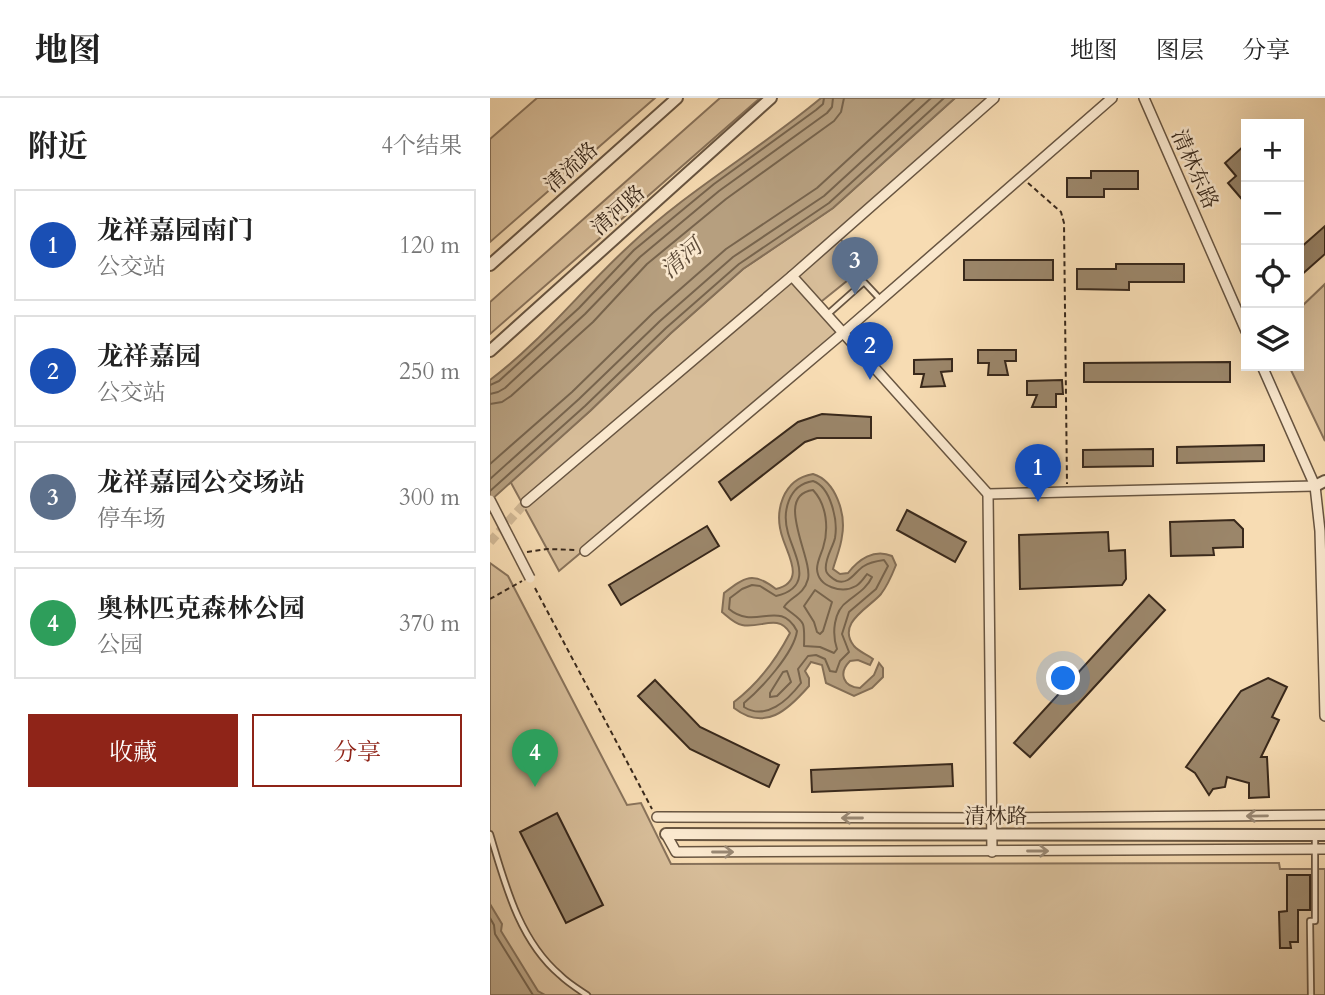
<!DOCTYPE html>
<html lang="zh">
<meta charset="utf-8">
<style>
body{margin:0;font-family:Cardo,"Noto Serif SC",serif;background:#f6f6f6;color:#222}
.controls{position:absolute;right:21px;top:21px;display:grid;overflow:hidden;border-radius:0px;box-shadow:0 7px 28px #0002}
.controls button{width:63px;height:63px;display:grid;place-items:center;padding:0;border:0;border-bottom:2px solid #e0e0e0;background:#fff;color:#222;font:35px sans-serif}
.you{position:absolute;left:574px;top:581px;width:24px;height:24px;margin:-18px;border:5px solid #fff;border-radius:50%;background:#1a73e8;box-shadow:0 0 0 10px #1a73e833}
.badge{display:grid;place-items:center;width:46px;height:46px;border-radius:50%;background:#8f2418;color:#fff;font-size:23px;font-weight:700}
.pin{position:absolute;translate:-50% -58px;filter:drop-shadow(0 2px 4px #0008)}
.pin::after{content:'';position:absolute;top:37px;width:24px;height:21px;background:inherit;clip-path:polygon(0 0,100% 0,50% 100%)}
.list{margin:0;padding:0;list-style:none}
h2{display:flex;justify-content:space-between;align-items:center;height:91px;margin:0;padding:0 28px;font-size:30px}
h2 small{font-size:23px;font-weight:400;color:#767676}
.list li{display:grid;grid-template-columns:46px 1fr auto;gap:21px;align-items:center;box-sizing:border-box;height:112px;margin:0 14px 14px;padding:0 14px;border:2px solid #e0e0e0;border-radius:0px}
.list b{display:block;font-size:26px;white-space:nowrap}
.list p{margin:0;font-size:23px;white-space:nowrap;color:#767676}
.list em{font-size:23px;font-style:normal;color:#767676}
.actions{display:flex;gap:14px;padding:21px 28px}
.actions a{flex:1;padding:16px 0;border:2px solid #8f2418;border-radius:0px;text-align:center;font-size:24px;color:#8f2418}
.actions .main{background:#8f2418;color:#fff}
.icon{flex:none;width:38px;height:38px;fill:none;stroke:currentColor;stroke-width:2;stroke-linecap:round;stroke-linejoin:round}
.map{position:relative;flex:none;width:835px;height:897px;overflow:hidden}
header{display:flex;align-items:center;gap:42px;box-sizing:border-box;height:98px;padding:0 35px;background:#fff;border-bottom:2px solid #e0e0e0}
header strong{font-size:33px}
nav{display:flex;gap:38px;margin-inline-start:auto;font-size:24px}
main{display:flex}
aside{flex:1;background:#fff}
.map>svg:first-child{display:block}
.green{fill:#d7bd99;stroke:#88725a;stroke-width:2}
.water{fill:#b69f7f;stroke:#846f57;stroke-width:2}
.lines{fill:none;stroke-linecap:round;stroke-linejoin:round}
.shore{stroke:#77644d;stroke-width:2}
.building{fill:#9b866a;stroke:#38281b;stroke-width:2}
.minor-tunnel{stroke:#d1b895;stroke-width:9;stroke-dasharray:9 4.5;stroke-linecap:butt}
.service-casing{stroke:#685541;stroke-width:8}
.minor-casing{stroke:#685541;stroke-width:12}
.tertiary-casing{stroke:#685541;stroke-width:14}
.path{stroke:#38281b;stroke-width:2;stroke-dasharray:5 3.5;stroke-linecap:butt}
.service{stroke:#fae8ce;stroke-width:4.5}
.minor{stroke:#fae8ce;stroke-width:9}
.tertiary{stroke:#fae8ce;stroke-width:10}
.minor-bridge-casing{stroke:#685541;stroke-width:12;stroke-linecap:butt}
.minor-bridge{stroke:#fae8ce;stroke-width:9}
.oneway{stroke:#998874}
.labels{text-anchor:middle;stroke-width:5;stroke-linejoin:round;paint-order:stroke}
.street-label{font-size:21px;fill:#38281b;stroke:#fae8ce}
.water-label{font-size:23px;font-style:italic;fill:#5e4c39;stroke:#fae8ce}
</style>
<header>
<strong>地图</strong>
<nav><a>地图</a><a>图层</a><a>分享</a></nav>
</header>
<main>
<aside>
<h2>附近<small>4个结果</small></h2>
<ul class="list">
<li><span class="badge" style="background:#1a4fb4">1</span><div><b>龙祥嘉园南门</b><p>公交站</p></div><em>120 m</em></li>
<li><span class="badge" style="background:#1a4fb4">2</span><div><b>龙祥嘉园</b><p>公交站</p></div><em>250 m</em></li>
<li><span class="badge" style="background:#5c6f8a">3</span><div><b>龙祥嘉园公交场站</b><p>停车场</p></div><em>300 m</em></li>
<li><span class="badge" style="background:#2e9e5b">4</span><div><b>奥林匹克森林公园</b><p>公园</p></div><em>370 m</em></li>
</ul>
<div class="actions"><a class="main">收藏</a><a>分享</a></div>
</aside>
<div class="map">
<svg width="835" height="897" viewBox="0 0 835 897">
<rect width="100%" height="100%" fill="#f7dcb3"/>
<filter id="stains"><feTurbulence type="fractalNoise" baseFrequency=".00286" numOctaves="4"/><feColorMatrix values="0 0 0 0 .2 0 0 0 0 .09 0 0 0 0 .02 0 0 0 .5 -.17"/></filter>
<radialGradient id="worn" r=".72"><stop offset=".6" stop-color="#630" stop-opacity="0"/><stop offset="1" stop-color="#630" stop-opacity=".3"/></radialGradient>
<g class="green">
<path d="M47,0H165L0,144V41Z"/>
<path d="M230,0H270L0,236V204Z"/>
<path d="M465,0H504L348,138L373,170L327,207L354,234L69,473L20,383L100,313L181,235L253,171L343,110Z"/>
<path d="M835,186V343L799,268H809V211Z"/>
<path d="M0,465L18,478L137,707L151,705L181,766L789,765L790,771H835V897H0Z"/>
</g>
<g class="water">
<path d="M331,0H465L343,110L253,171L181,235L100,313L0,403V282C52,243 92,191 139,148C198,92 269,52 331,0Z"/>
<path d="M323,376C346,383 356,416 352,438C351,449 346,460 343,471L350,476L358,475C368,462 384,450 402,458L406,467C402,477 398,487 391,496C379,510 346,525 364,548C369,554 377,556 383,561L380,567L368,562L360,563C348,575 353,589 370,590L384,577L389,565L393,570V579L382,590L364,598L336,585L332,567L321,564L315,573L319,580V588C298,612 275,634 244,610V604C269,585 286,562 300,535C288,515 270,531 252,527C245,526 238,519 232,514L234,495C255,479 263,473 286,491C315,484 299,459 293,441C283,413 293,381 323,376Z"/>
<path d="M0,806L12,826L11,833L48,893L55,897H0Z"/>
</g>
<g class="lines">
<g class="shore">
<path d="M0,287L9,283L89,210L144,152L224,86L326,12L333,6L334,0"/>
<path d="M0,296L8,294L15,290L95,216L150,159L229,93L337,15L342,9L343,0"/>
<path d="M0,306L12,304L21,298L103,224L157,166L236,101L344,23L351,14L354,0"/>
<path d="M0,366L82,294L163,215L236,151L327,90L425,0"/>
<path d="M0,381L89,301L170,223L243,159L334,98L441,0"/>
<path d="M323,383C341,389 348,423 345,440C343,449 334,462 336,472C336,476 343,481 347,483C360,487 365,473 374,468C380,464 387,463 394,462L398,468L386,491L359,514L352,536L359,554L350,563L346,574L340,573L335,561L326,557L318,558L308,571L311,585C298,602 276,623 254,609V605C271,591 304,555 307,533C290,500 265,533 239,511L240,500L252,491L262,487L270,488L286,498C325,489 305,459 298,435C292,414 298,387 323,383Z"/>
<path d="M323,392C337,407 339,431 333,450C331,456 327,464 327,471C328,489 352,496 366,488C371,485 374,480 377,476L382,479C377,490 368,495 358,503C343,513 342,536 347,551L344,555L330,549L314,548C315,520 314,525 294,509C300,499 314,497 318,481C323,460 283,397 323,392Z"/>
<path d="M0,393L95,308L176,230L249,166L339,105L454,0"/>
<path d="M325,492L342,504L333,533L330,536L327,534L324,524L314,508Z"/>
<path d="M297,573L301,584L287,598L280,599V595L293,574Z"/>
<path d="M0,820L4,827L5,836L43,897"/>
</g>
</g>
<g class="building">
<path d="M756,46V106L738,85L746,78L735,65Z"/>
<path d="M601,73H648V91H614V99H577V80H601Z"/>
<path d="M835,128V156L809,179V151Z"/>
<rect x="474" y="162" width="89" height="20"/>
<path d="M626,166H694V184H639V192L587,191V171H626Z"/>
<path d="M488,252H526V263H515L518,277H498L499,265H488Z"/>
<path d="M462,261V273L451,274L455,288L431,289L434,276H424V262Z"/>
<path d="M740,264V284H594V265Z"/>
<path d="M572,282L573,296H566V309H542L547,297H537V283Z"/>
<path d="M332,316L381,319V340H327L315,344L241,402L229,384L308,324Z"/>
<path d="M774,347V363L687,365V349Z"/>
<path d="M663,351V368L593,369V352Z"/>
<path d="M417,412L476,444L465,464L407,432Z"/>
<path d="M744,422L753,431V449L723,450L724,457L681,458L680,424Z"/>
<path d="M217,428L229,448L131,507L119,487Z"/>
<path d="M618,434L619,453L635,452L636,481L632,487L530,491L529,437Z"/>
<path d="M659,497L675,512L540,659L524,645Z"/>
<path d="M778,580L797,589L782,619L789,622L771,659H777L779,699L759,700V685L737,679L735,689L723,691L719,697L705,675L696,669L751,593Z"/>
<path d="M165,582L210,629L289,667L279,689L200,651L148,598Z"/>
<path d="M462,666L463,688L322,694L321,672Z"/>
<path d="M67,715L113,807L76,825L30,734Z"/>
<path d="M797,777H820V812H808V844H800L801,850H790L789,814L797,813Z"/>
</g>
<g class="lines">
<path class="minor-tunnel" d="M0,444L36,404"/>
<g class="service-casing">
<g id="service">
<path d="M338,216L374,184L390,201"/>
<path d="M0,736C15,786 29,842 70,877C78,885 88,891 97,897"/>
<path d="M821,897L820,823H825V738"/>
</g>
</g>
<g class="minor-casing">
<g id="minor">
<path d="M654,0L756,233"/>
<path d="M302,178L498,396L825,388"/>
<path d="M772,268L825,388L830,433L835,618"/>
<path d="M498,396L502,754"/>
<path d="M36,404L302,178L504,0"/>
<path d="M95,453L354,234L622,0"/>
<path d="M167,719L502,720L835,717"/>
<path d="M176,736L186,754L835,751"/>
</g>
</g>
<g class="tertiary-casing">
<g id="tertiary">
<path d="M0,167L187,0"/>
<path d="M0,253L281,0"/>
<path d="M825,388L835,383"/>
<path d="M176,736L835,737"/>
</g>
</g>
<g class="path">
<path d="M538,85L571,114L574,125L577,386"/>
<path d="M37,454L57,451L87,452"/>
<path d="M45,490L162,711"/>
<path d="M0,501L32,483"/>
</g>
<use href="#service" class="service"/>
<use href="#minor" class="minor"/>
<use href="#tertiary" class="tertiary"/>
<g class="minor-bridge-casing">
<path id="minor-bridge" d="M0,402L40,480"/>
</g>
<use href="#minor-bridge" class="minor-bridge"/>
</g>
<defs><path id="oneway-shaft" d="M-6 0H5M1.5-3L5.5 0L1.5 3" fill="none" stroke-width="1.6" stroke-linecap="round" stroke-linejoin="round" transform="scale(1.75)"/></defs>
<g class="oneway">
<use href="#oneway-shaft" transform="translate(767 718) rotate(179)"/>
<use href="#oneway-shaft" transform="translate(362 720) rotate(-180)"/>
<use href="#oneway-shaft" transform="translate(548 753)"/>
<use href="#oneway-shaft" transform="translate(233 754)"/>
</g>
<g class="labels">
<g class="street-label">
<text transform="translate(81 69) rotate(-42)" y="7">清流路</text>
<text transform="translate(705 71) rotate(66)" y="7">清林东路</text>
<text transform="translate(128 112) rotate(-42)" y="7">清河路</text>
<text x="506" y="725">清林路</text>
</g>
<g class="water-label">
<text transform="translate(191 160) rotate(-41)" y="8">清河</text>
</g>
</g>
<rect width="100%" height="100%" filter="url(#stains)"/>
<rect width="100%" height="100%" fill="url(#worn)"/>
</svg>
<div class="controls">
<button>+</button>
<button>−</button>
<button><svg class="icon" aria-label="locate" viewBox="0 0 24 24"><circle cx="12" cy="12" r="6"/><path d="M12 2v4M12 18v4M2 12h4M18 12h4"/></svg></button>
<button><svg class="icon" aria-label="layers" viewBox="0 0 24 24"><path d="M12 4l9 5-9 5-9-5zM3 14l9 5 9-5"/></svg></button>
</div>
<div class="you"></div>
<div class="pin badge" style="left:548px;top:404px;background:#1a4fb4">1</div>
<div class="pin badge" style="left:380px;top:282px;background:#1a4fb4">2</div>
<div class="pin badge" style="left:365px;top:197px;background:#5c6f8a">3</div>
<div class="pin badge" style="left:45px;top:689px;background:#2e9e5b">4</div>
</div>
</main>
